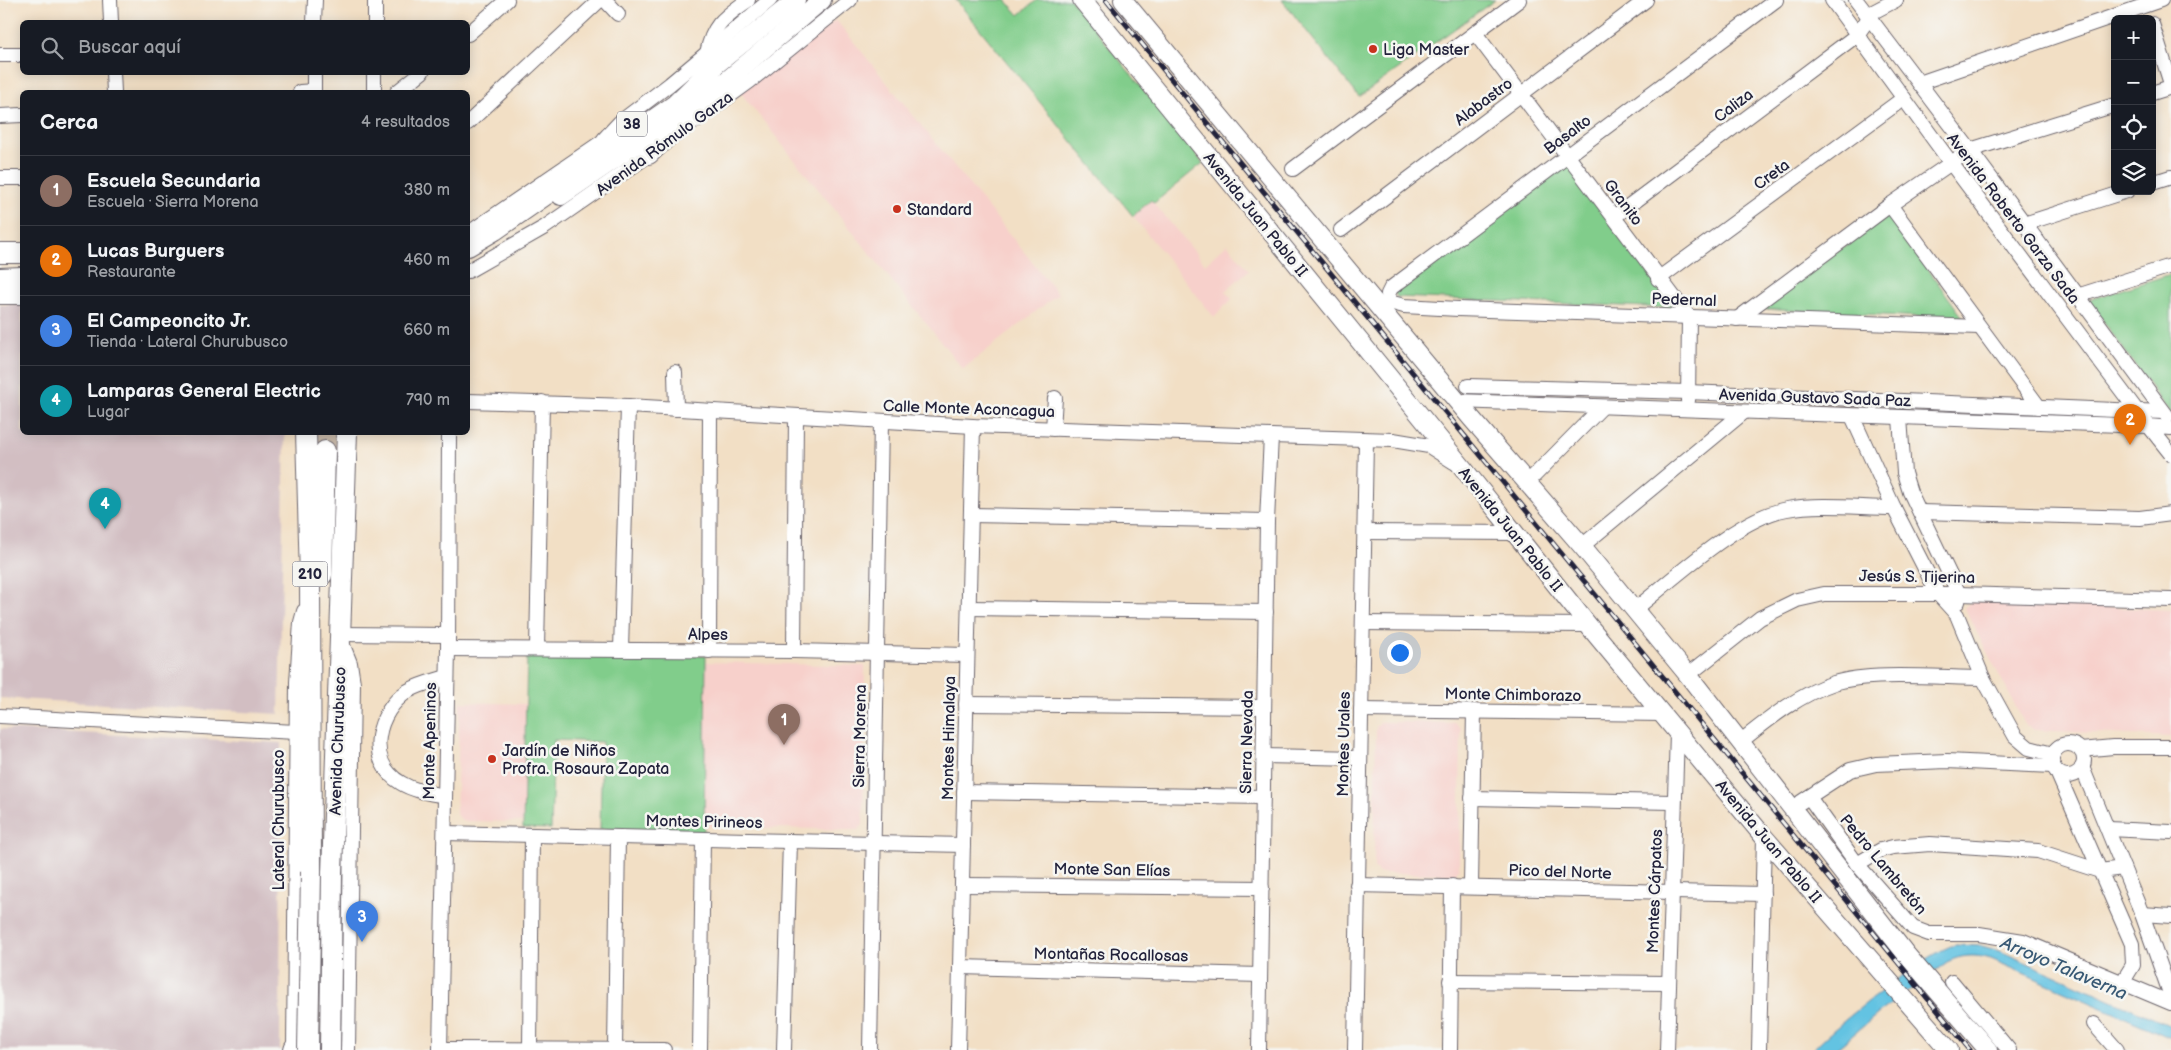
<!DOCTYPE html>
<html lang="es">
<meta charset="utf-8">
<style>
body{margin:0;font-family:"Balsamiq Sans",sans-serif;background:#242831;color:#f1f3f6}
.controls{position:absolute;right:15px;top:15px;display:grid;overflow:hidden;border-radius:8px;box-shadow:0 2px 12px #0003}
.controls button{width:45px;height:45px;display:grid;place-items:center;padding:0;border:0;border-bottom:1px solid #363941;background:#171b24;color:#f1f3f6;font:25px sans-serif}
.you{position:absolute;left:1399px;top:652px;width:18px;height:18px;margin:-12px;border:4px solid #fff;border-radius:50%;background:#1a73e8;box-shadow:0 0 0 8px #1a73e833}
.badge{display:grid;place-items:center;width:32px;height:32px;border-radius:50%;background:#2563eb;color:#fff;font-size:16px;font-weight:700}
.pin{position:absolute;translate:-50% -41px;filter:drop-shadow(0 1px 2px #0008)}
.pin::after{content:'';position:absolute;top:26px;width:18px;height:15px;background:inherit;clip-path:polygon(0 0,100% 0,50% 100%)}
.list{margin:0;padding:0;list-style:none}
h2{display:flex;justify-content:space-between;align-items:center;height:65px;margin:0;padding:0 20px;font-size:21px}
h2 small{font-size:16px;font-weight:400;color:#9ea1a6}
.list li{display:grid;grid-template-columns:32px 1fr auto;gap:15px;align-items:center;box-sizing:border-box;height:70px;padding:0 20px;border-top:1px solid #363941}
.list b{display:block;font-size:19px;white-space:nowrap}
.list p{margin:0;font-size:16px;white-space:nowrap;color:#9ea1a6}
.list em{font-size:16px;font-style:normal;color:#9ea1a6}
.icon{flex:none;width:28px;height:28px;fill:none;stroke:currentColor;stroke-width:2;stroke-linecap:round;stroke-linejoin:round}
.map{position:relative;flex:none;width:2171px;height:1050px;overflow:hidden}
.search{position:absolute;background:#171b24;box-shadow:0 2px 12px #0003;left:20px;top:20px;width:450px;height:55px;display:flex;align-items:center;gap:12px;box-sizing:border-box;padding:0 18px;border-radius:8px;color:#9ea1a6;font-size:19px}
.panel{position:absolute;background:#171b24;box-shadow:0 2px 12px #0003;left:20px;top:90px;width:450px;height:345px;border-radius:8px}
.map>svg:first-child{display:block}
.built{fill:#f7d0cb}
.industrial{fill:#d2bec2}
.green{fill:#81cd8b;stroke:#527863}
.water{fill:#63c3e2;stroke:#42728e}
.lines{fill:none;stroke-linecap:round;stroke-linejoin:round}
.highway-tunnel{stroke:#c8b9a9;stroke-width:20;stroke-dasharray:20 10;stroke-linecap:butt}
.minor-casing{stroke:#6b646b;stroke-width:16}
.major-casing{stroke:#6b646b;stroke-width:20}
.highway-casing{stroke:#6b646b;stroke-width:22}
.minor{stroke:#fff;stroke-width:14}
.major{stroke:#fff;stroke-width:18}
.highway{stroke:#fff;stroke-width:20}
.rail-casing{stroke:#22223b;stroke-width:5}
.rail{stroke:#f6f6f2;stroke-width:3;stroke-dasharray:9;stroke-linecap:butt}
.highway-bridge-casing{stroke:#6b646b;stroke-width:22;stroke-linecap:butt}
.highway-bridge{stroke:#fff;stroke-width:20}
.poi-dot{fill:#c8321e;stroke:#f6f6f2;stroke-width:2}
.labels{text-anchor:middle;stroke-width:5;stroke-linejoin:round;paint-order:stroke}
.shield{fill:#f6f6f2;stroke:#626272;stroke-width:1}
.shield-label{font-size:15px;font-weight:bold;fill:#22223b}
.poi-label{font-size:16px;fill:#22223b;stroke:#f6f6f2;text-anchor:start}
.street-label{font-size:16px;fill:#22223b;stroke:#f6f6f2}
.water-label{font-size:18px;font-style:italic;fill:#395a75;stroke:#f6f6f2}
</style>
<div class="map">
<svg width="2171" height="1050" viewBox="0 0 2171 1050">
<rect width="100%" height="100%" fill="#f6f6f2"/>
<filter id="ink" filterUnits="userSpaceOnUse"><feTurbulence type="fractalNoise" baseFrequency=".02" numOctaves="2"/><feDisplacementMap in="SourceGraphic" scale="10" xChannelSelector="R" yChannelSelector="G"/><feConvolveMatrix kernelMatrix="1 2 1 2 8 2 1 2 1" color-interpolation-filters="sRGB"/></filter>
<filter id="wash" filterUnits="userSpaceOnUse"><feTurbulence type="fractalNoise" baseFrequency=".0096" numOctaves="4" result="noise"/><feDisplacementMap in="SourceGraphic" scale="20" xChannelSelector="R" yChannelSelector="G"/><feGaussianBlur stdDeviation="1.12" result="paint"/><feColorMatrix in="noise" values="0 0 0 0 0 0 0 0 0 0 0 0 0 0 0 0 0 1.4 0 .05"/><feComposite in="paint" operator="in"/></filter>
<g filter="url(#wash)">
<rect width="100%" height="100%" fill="#f2dfc5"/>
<g class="built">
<path d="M836,20L1058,294L963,369L740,92Z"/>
<path d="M1151,200L1205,264L1227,244L1249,270L1225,291L1232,299L1214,317L1133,216Z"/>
<path d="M1972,601L2171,610V737L2035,730L2026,726L1964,608Z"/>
<path d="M706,662L865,666L863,825L858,830L704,826Z"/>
<path d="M460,702L526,704L523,822L463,821L456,814Z"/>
<path d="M1381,722L1455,723L1461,728L1459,868L1455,874L1379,873L1374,868L1376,727Z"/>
</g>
<g class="industrial">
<path d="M22,304V432L285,433L279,714L0,698V305Z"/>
<path d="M0,729L281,743L280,1050H0Z"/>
</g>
<g class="green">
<path d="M956,0H1006L1019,15L1037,0H1071L1203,163L1154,203L1151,200L1133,216Z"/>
<path d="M1282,0H1495L1359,97Z"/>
<path d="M1567,164L1674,308L1397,297L1394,291Z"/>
<path d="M1888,214L1964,319L1760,309Z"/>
<path d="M2171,274V415L2088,300Z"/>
<path d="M527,655L706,656L704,832L600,829L602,742L554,740L551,829L523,828Z"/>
</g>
<path class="water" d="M1955,945L1982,946L2000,951L2171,1026V1038L1991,959C1975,954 1961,955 1947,962L1879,1013L1835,1050H1812C1831,1029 1931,949 1955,945Z"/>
</g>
<g filter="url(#ink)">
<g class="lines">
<path class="highway-tunnel" d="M325,451L326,432"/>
<g class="minor-casing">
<g id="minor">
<path d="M110,0L111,22"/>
<path d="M605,0L618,14"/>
<path d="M1776,0L1391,288L1388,294L1389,302L1404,306L1458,309L1979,327"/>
<path d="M1832,0L1951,163L2137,411L2171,454"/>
<path d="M1856,0L1970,150L2167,416"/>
<path d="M314,22L315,0"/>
<path d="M375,22V0"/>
<path d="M2152,24L2171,84"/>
<path d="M1475,33L1689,317L1688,401"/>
<path d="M468,34L507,0"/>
<path d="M707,53C713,23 725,17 748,0"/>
<path d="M0,55H22"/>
<path d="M113,72L114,92"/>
<path d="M1919,83L2161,0"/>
<path d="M300,92L314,91"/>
<path d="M314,92V72"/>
<path d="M374,92V72"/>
<path d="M397,92L422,72"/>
<path d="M2152,93L2171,87"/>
<path d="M0,116L22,115"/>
<path d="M468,123L600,0"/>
<path d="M677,134L750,81L850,0"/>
<path d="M604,139L620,122L670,84L770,0"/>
<path d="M1293,169L1519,0"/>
<path d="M0,178H22"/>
<path d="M2152,183L2171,177"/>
<path d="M1890,205L2039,407"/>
<path d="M1614,217L1857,35L1873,12L1896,0"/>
<path d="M2024,224L2127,191"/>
<path d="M1341,230L1646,0"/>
<path d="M468,271L545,227L656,150"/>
<path d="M1658,279L1904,98"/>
<path d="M2077,296L2171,266"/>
<path d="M1737,319L1890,205L1970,150L2115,105"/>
<path d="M675,372L676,409"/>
<path d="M1468,386L1688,392L2163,412"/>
<path d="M468,401L628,406L973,426L1393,440L1429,446L1454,462"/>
<path d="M1458,401L2148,426L2171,428"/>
<path d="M1852,416L1894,508L1938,594L1957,615L1983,678L2015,736L2029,748L2053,754"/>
<path d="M1900,418L1904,473L1910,492L1959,594L1958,602"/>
<path d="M1053,429L1055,398"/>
<path d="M1528,482L1602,407"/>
<path d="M1920,512L2140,518L2171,514"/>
<path d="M971,515L1267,521"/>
<path d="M1365,532L1516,533"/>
<path d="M1582,546L1744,412"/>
<path d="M969,608L1266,612"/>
<path d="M1634,610C1675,578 1737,518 1787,509C1820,503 1861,508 1894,508"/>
<path d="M1363,623L1588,625"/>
<path d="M340,634L448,635"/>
<path d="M342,643L350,663L353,683L348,1050"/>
<path d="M448,649L794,651L967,655"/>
<path d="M537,649L542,402"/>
<path d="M621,650L628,406"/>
<path d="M709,651L710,411"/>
<path d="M794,651L796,417"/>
<path d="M1688,675L1760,618L1797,600L1824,594H1959L2171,600"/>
<path d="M966,704L1264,707"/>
<path d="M1361,710L1663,714"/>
<path d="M0,716L296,732"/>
<path d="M1740,742C1769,719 1798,695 1834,683C1871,671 1942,678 1983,678"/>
<circle cx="2068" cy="760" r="16"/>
<path d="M2081,750L2113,747H2171"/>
<path d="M1264,756L1360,758"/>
<path d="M2082,767L2142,914L2171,996"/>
<path d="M2057,772L2132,944L2133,965L2122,983"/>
<path d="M964,792L1263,797"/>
<path d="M445,796C430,793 414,791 401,783C364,761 377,711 408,691C420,684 434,681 447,677"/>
<path d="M1809,797L1857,864L1913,928L1929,934H1979L2023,941L2171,1003"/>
<path d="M1472,798L1673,802"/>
<path d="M1801,802L1850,770L1876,764L1947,761L2053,766"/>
<path d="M2109,829L2171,832"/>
<path d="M445,833L963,845"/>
<path d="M1857,864L1881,850L1893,847L1930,844L2038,851L2100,871L2123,868"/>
<path d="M962,885L1262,888"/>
<path d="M1357,885L1763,894"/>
<path d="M1471,886L1474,711"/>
<path d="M2142,914L2171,916"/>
<path d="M960,967L1260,975"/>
<path d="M1450,981L1668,983"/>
<path d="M1952,982L2009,1050"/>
<path d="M2094,1024L2117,1050"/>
<path d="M530,1048L532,835"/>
<path d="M440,1049L664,1050"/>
<path d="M615,1049L618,837"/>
<path d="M294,1050L297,682L301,622L304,611"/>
<path d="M440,1050L448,649L449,432"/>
<path d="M700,1050L703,839"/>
<path d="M784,1050L790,841"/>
<path d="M870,1050L881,422"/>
<path d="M958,1050L973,426"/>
<path d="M1259,1050L1267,521L1271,436"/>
<path d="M1355,1050L1366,440"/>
<path d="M1450,1050L1452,886"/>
<path d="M1667,1050L1677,733"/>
<path d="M1759,1050L1764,837"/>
</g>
</g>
<g class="major-casing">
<g id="major">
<path d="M1082,0L1463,468L1588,625L1764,837L1949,1050"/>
<path d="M1123,0L1472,419L1582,546L1688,675L1905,953L1988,1050"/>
<path d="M701,77L796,0"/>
<path d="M649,155L683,123"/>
<path d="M561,196L713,92L822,0"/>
<path d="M468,236L617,134"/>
<path d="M0,277L22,276"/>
<path d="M293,1050L294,1047"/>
</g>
</g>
<g class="highway-casing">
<g id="highway">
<path d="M468,246L495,230L675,105L712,69"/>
<path d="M0,253H22"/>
<path d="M0,294H22"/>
<path d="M306,432L310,578L311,872"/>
<path d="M322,575L325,451"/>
<path d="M332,873L347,432"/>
</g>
</g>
<use href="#minor" class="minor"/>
<use href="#major" class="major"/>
<use href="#highway" class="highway"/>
<g class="rail-casing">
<path id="rail" d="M1106,0L1970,1050"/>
</g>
<use href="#rail" class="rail"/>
<g class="highway-bridge-casing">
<g id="highway-bridge">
<path d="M308,1050L311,872"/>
<path d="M330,1050L332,873"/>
</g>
</g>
<use href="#highway-bridge" class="highway-bridge"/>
</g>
</g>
<g class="poi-dot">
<circle cx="1373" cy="49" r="5"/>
<circle cx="897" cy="209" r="5"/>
<circle cx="492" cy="759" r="5"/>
</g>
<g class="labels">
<g class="shield">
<rect x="617" y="111.5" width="30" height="25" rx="4"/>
<rect x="292.5" y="561.5" width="35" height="25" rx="4"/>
</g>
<g class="shield-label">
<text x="632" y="129">38</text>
<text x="310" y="579">210</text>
</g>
<g class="poi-label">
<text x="1383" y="55">Liga Master</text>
<text x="907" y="215">Standard</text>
<text x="502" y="756">Jardín de Niños<tspan x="502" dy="18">Profra. Rosaura Zapata</tspan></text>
</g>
<g class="street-label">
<text transform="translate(1483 101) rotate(-37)" y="6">Alabastro</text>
<text transform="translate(1733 105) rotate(-37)" y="6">Caliza</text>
<text transform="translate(1567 134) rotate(-37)" y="6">Basalto</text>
<text transform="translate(664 143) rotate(-36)" y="6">Avenida Rómulo Garza</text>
<text transform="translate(1771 174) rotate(-36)" y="6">Creta</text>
<text transform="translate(1624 202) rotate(53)" y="6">Granito</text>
<text transform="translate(1256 214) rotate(51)" y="6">Avenida Juan Pablo II</text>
<text transform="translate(2014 218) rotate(53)" y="6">Avenida Roberto Garza Sada</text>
<text transform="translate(1684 299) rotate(2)" y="6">Pedernal</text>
<text transform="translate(1815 397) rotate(2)" y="6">Avenida Gustavo Sada Paz</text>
<text transform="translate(969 408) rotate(2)" y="6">Calle Monte Aconcagua</text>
<text transform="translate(1511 529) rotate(51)" y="6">Avenida Juan Pablo II</text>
<text transform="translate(1917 576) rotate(1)" y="6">Jesús S. Tijerina</text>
<text x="708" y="640">Alpes</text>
<text transform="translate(1513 694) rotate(1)" y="6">Monte Chimborazo</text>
<text transform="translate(859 736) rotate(-89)" y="6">Sierra Morena</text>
<text transform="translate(948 738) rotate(-89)" y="6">Montes Himalaya</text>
<text transform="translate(337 741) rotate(-88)" y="6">Avenida Churubusco</text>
<text transform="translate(429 741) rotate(-89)" y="6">Monte Apeninos</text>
<text transform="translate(1246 742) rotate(-89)" y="6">Sierra Nevada</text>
<text transform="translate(1343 744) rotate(-89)" y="6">Montes Urales</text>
<text transform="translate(278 820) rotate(-90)" y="6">Lateral Churubusco</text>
<text transform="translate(704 821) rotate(1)" y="6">Montes Pirineos</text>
<text transform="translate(1769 841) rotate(50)" y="6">Avenida Juan Pablo II</text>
<text transform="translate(1884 864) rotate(50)" y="6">Pedro Lambretón</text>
<text transform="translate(1112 869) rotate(1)" y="6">Monte San Elías</text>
<text transform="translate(1560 871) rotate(2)" y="6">Pico del Norte</text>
<text transform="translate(1654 891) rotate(-88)" y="6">Montes Cárpatos</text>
<text transform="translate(1111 954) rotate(1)" y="6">Montañas Rocallosas</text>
</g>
<g class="water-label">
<text transform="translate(2064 968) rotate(23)" y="6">Arroyo Talaverna</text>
</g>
</g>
</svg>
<div class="controls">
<button>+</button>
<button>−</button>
<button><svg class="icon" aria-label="locate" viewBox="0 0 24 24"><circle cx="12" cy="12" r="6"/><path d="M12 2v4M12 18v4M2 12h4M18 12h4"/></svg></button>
<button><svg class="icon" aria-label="layers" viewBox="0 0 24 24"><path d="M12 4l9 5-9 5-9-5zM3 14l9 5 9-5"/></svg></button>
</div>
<div class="you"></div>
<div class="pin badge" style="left:784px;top:745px;background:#8d6e63">1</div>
<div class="pin badge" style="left:2130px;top:445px;background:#e8710a">2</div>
<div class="pin badge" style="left:362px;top:942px;background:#3f7fe0">3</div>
<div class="pin badge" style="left:105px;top:529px;background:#0f9aa8">4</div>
<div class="search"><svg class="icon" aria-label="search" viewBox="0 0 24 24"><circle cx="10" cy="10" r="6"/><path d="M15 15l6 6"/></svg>Buscar aquí</div>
<section class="panel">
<h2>Cerca<small>4 resultados</small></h2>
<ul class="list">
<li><span class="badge" style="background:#8d6e63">1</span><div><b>Escuela Secundaria</b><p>Escuela · Sierra Morena</p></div><em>380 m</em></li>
<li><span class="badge" style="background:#e8710a">2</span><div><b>Lucas Burguers</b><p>Restaurante</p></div><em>460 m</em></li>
<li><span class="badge" style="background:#3f7fe0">3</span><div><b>El Campeoncito Jr.</b><p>Tienda · Lateral Churubusco</p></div><em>660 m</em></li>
<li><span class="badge" style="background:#0f9aa8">4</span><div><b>Lamparas General Electric</b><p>Lugar</p></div><em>790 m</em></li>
</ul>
</section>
</div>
